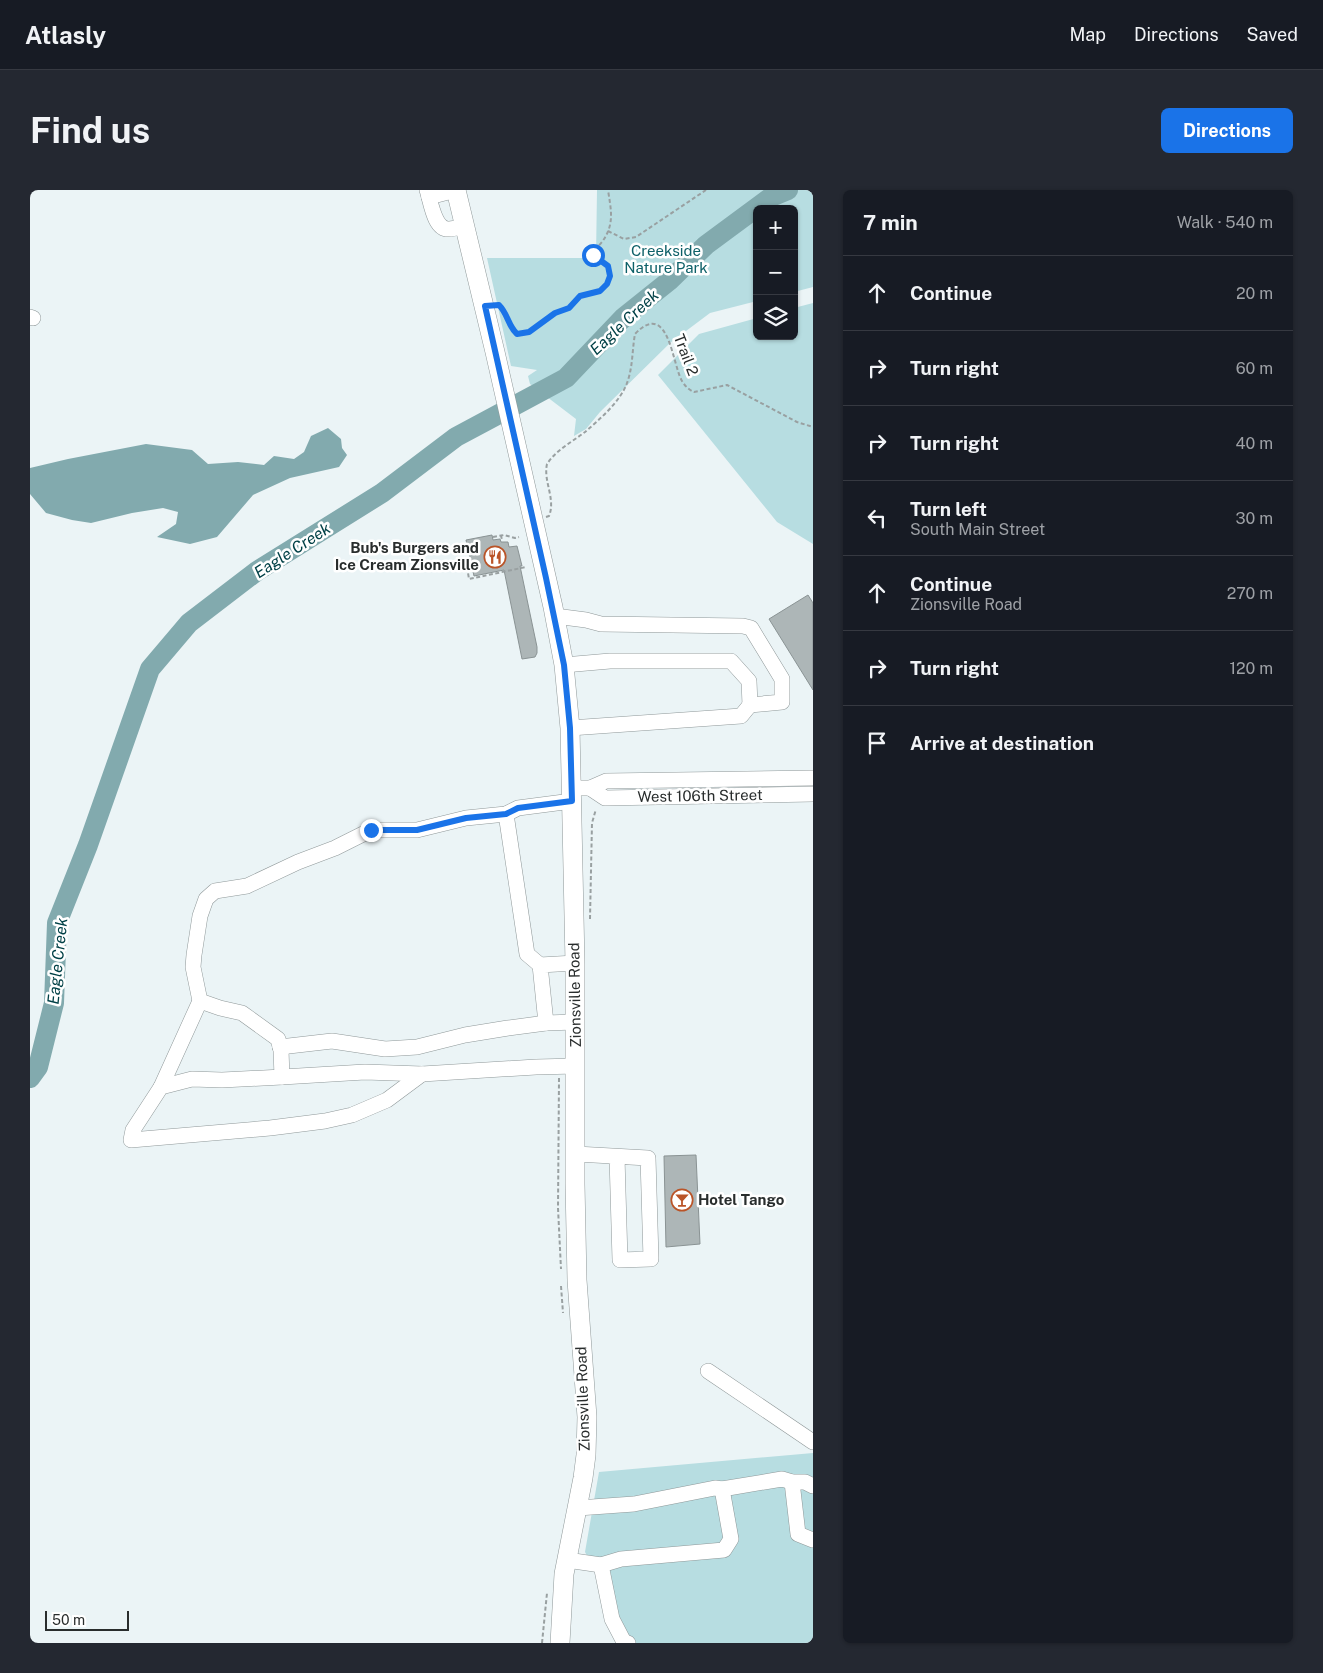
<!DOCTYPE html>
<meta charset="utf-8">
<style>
body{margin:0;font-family:"Public Sans",sans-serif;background:#242831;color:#f1f3f6}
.controls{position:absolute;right:15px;top:15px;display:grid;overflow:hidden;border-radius:8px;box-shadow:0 1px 4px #0004}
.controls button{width:45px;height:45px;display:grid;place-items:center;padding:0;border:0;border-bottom:1px solid #363941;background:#171b24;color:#f1f3f6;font:25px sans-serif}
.scale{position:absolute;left:15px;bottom:12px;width:84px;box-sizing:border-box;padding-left:5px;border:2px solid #292d2d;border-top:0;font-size:14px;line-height:18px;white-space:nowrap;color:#292d2d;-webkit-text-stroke:4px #fff;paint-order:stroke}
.stop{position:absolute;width:15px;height:15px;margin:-11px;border:4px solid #1a73e8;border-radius:50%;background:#fff}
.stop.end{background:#1a73e8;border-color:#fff;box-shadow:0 1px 5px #0008}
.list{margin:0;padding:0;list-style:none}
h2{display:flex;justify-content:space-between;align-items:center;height:65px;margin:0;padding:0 20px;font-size:21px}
h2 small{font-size:16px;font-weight:400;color:#9ea1a6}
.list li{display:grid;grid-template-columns:32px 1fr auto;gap:15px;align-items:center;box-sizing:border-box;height:75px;padding:0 20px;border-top:1px solid #363941}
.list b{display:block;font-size:19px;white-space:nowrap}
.list p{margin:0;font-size:16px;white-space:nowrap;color:#9ea1a6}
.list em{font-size:16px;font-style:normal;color:#9ea1a6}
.icon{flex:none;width:28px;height:28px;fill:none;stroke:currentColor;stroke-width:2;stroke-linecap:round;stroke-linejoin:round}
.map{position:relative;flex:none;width:783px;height:1453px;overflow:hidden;border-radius:8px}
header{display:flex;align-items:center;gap:30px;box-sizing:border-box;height:70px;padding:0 25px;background:#171b24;border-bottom:1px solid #363941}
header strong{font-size:24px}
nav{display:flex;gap:28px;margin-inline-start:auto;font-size:18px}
.intro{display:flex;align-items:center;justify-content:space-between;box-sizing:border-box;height:120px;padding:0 30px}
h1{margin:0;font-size:35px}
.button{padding:12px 22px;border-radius:8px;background:#1a73e8;color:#fff;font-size:18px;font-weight:700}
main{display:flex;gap:30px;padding:0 30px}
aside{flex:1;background:#171b24;border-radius:8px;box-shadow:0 1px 4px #0004}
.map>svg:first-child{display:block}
.green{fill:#b7dde1}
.water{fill:#82aaae}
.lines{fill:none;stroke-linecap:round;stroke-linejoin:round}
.river{stroke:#82aaae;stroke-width:20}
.building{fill:#adb6b7;stroke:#8a9394}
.minor-casing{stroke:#8f9899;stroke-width:16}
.major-casing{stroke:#8f9899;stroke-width:20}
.path{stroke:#99a0a1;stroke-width:2;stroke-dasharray:4 2.5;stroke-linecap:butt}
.minor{stroke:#fff;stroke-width:15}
.major{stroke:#fff;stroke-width:19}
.route{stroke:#1a73e8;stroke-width:6}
.labels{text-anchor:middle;stroke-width:5;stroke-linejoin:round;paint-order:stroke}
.park-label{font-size:15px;fill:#0d6068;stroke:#fff}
.street-label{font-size:15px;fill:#292d2d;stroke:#fff}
.poi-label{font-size:15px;font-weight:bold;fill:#292d2d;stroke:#fff;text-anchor:end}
.water-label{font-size:16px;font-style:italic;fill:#004046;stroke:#fff}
</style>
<header>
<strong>Atlasly</strong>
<nav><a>Map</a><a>Directions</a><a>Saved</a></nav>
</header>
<div class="intro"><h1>Find us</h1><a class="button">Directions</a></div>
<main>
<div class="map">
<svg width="783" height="1453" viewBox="0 0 783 1453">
<rect width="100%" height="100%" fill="#ebf4f6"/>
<g class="green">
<path d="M567,0H783V97L764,102V19H727V111L680,123L640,153L570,222L556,239L544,246L546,229L500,194L498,186L507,180L481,176L457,68H566Z"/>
<path d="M783,113V354L747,332L628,185L669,144L727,128V146H764V118Z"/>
<path d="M783,1263V1453H598L576,1399L555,1362L569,1282Z"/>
</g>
<path class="water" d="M298,238L311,249L312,258L317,265L309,277L260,288L223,305L187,347L160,354L127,347L146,334L148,322L133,318L102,323L61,333L42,330L16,323L0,304V278L38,269L116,254L162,260L178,274L208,272L234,275L244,266L264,269L274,262L281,246Z"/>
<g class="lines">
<path class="river" d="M0,888L8,877L24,813L27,733L58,655L120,479L159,433L227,381L352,303L426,247L536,188L594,127L639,91L676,55L741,7L758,0"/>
</g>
<g class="building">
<path d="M462,345L463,350L470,349L471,352H478L479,357L487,356L492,376H490L507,457V463L505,467L492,469L474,380L444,386L436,350Z"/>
<path d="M778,405L783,413V500L739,429Z"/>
<path d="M666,965L670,1054L636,1057L634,966Z"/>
</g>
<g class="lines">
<g class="minor-casing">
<g id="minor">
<path d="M397,0C401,12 404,40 419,39C424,39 430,37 435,36"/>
<path d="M399,7L426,0"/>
<path d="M0,127L3,128"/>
<path d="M525,426L556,430L571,434L713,436L721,438L752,489V512L720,515L719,491L701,471H580L534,475"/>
<path d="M540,538L711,526L720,515"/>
<path d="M542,598H560L576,591L783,588"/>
<path d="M560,598L575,608L783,604"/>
<path d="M476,624L497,764L510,775"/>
<path d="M516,833L510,775L545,773"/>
<path d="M250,857L302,851L355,859L387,857L435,845L478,838L516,833L545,832"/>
<path d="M392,884L357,910L322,925L295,931L240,938L101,950L103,940L131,897L162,889L192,890L252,887L251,860L248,849L212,823L190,818L170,811L163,777L164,765L170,726L176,709L185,701L217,696L268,672L305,658L341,640H387L436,628L476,624L488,618L542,611"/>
<path d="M252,887L335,882L392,884L506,877L546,876"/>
<path d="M131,897L170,811"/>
<path d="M546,964L618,968L621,1069L590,1070L587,967"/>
<path d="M678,1181L783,1252"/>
<path d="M762,1292L768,1344L783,1350"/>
<path d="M692,1299L752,1289L762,1292H775L783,1296"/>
<path d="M548,1318L604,1314L685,1298L692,1299L701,1349L694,1360L591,1369L571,1375"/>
<path d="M537,1370L571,1375L582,1429L594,1452L598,1453"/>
</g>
</g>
<g class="major-casing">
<path id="major" d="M426,0L465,162L523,417L534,475L540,538L545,773V994L547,1090L557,1227L556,1265L553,1288L534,1384L530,1453"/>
</g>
<g class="path">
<path d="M578,41L594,49L606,47L676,0"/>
<path d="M470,116C478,124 479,136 487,144L499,143L525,123L539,118L549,106L570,101L577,94L580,86L578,77L563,65C564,59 568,57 572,52C585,34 581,20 578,0"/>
<path d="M516,327L519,326C526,309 513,291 517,274C526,260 542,252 555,242C570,229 590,212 597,193C603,177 602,160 605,144C639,109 642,174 652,191C655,196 659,200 664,202L697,195L767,232L783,237"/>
<path d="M471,345L472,351"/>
<path d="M463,347L474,345L485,348L489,347"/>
<path d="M437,377L439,389L496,377"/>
<path d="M560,729L562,633L566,619"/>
<path d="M529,888L528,1018L531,1079"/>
<path d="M531,1096L533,1123"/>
<path d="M512,1453L517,1403"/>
</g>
<use href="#minor" class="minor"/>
<use href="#major" class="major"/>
</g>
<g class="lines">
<path class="route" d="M341,640H387L436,628L476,624L488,618L542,611L540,538L534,475L516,388L455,116L469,115C478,124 478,136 487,144L499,142L525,123L539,118L550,106L570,101L577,94L580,86L578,76L563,65"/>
</g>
<defs>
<g id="restaurant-ring" transform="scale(1.125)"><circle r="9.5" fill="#fff" stroke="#ba5428" stroke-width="1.5"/><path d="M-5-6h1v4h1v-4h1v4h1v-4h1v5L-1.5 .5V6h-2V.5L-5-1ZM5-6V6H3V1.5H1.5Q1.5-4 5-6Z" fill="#ba5428"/></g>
<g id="bar-ring" transform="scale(1.125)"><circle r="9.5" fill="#fff" stroke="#ba5428" stroke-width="1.5"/><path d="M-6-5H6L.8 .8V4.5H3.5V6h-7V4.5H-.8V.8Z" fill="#ba5428"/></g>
</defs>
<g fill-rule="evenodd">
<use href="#restaurant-ring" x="465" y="367"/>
<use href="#bar-ring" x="652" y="1010"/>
</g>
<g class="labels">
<g class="park-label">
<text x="636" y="66">Creekside<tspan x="636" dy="17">Nature Park</tspan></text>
</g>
<g class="street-label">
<text transform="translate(656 165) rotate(69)" y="5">Trail 2</text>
<text transform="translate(670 606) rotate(-1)" y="5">West 106th Street</text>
<text transform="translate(545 805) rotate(-91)" y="5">Zionsville Road</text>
<text transform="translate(553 1209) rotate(-92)" y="5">Zionsville Road</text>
</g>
<g class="poi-label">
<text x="449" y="363">Bub's Burgers and<tspan x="449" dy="17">Ice Cream Zionsville</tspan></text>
<text x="668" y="1015" text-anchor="start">Hotel Tango</text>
</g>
<g class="water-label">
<text transform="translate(594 132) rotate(-43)" y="6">Eagle Creek</text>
<text transform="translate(262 360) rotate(-33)" y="6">Eagle Creek</text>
<text transform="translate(27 771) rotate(-84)" y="6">Eagle Creek</text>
</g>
</g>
</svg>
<div class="controls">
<button>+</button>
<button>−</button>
<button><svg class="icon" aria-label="layers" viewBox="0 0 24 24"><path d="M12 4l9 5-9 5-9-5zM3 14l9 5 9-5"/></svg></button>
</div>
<div class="scale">50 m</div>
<div class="stop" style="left:563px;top:65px"></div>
<div class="stop end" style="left:341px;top:640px"></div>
</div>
<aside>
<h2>7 min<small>Walk · 540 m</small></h2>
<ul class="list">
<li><svg class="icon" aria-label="ahead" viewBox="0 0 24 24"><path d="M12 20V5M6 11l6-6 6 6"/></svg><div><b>Continue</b></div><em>20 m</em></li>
<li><svg class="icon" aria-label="right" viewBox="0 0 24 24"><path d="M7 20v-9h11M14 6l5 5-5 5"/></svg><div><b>Turn right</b></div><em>60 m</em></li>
<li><svg class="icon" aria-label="right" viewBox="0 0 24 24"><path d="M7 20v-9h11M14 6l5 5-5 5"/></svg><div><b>Turn right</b></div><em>40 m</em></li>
<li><svg class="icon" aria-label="left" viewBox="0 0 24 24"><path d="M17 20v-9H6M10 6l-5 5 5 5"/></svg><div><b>Turn left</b><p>South Main Street</p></div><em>30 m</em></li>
<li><svg class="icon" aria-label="ahead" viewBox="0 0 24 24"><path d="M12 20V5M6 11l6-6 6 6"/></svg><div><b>Continue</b><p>Zionsville Road</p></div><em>270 m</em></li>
<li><svg class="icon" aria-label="right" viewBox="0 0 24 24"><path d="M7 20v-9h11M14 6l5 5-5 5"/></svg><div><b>Turn right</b></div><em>120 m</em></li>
<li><svg class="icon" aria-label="arrive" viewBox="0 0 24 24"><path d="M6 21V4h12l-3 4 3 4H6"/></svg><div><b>Arrive at destination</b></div></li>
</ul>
</aside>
</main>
